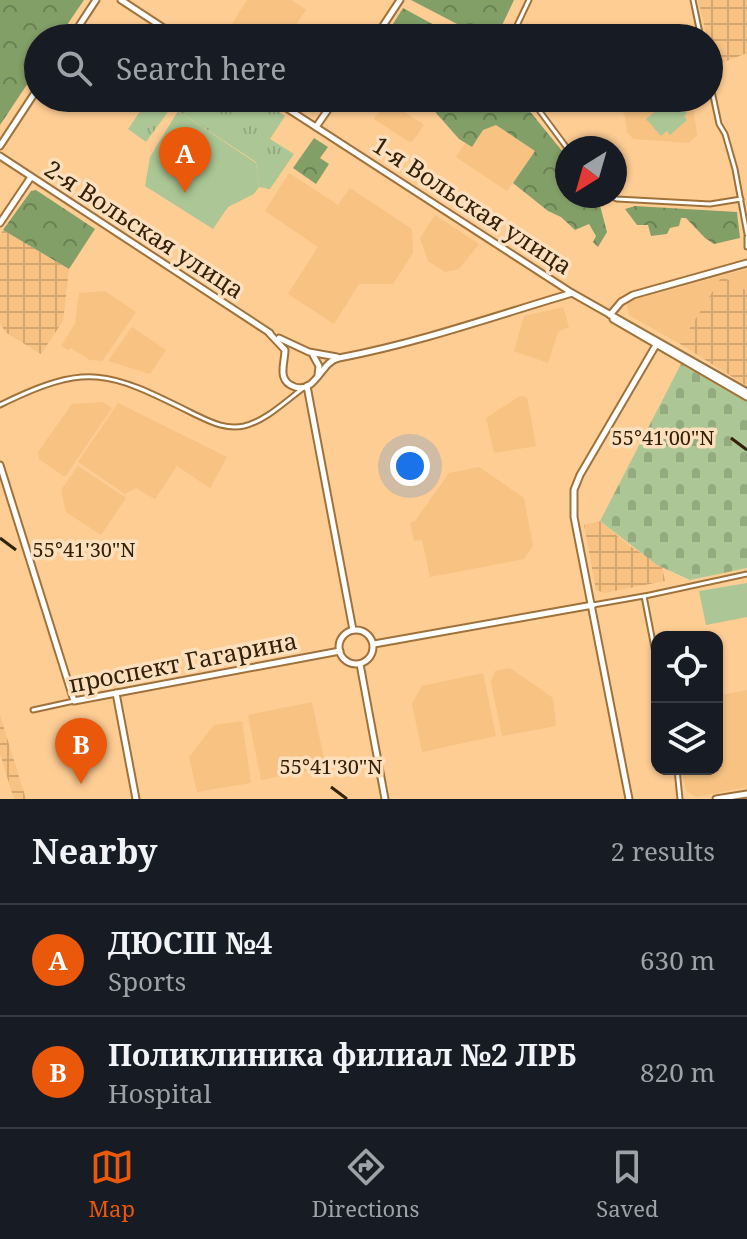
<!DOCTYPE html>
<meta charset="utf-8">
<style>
body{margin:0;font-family:"Noto Serif",serif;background:#242831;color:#f1f3f6}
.controls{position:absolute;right:24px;bottom:24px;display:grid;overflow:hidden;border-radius:16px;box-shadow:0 2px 6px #0004}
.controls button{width:72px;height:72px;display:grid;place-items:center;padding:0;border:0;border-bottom:2px solid #363941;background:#171b24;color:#f1f3f6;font:40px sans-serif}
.compass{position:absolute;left:555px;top:136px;width:72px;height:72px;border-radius:50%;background:#171b24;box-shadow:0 2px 6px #0004;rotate:217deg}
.you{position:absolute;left:410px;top:466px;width:28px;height:28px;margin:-20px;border:6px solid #fff;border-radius:50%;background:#1a73e8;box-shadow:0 0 0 12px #1a73e833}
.badge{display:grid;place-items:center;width:52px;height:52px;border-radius:50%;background:#ea580c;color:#fff;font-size:26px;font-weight:700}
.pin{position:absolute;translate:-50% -66px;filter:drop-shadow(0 2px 4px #0008)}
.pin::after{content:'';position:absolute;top:42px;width:28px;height:24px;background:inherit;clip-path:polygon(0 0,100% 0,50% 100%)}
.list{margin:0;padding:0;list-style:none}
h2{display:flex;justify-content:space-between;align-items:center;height:104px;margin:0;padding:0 32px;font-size:34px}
h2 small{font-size:26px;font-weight:400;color:#9ea1a6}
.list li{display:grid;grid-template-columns:52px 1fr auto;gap:24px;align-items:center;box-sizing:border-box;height:112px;padding:0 32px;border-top:2px solid #363941}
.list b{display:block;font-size:30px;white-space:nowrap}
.list p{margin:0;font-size:26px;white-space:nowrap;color:#9ea1a6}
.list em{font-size:26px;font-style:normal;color:#9ea1a6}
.icon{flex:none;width:44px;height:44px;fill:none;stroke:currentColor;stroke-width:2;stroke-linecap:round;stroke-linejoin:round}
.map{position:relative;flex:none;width:747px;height:799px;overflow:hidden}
.search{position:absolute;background:#171b24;box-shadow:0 2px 6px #0004;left:24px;right:24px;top:24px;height:88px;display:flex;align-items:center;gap:20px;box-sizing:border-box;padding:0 28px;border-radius:44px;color:#9ea1a6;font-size:30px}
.sheet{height:328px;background:#171b24}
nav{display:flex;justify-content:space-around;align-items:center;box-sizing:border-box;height:112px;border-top:2px solid #363941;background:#171b24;font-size:22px;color:#9ea1a6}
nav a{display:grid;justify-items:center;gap:4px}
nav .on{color:#ea580c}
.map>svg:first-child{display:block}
.built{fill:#f7c282}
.industrial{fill:url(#industrial-grid)}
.grass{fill:url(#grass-tufts)}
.forest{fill:url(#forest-crowns)}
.cemetery{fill:url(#cemetery-stones)}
.pitch{fill:#acc795}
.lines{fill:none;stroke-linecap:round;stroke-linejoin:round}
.minor-casing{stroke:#9e723a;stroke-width:7}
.tertiary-casing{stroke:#9e723a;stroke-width:9}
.secondary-casing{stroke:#9e723a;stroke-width:9}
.minor{stroke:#fff;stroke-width:3}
.tertiary{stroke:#fff;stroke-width:5}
.secondary{stroke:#fff;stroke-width:5}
.ticks{fill:none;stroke:#332109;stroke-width:3}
.labels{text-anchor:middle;stroke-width:7;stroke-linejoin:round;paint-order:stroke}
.street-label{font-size:24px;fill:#332109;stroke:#fcdfbd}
.ticks-label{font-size:20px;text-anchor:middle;fill:#332109;stroke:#fcdfbd;stroke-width:7;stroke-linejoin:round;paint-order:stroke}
</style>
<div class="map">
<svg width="747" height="799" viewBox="0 0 747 799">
<defs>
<pattern id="industrial-grid" width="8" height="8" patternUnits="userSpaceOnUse" patternTransform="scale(2)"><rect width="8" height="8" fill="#f7c282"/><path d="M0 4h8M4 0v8" fill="none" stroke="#d4a66f"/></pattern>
<pattern id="grass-tufts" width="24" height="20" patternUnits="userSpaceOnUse" patternTransform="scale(2)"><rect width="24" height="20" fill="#acc795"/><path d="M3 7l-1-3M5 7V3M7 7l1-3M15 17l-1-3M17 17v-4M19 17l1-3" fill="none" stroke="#94ab7f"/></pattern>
<pattern id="forest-crowns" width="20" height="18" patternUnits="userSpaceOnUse" patternTransform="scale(2)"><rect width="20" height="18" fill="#829f67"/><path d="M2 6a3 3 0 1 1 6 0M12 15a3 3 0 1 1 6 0" fill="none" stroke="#6b8153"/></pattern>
<pattern id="cemetery-stones" width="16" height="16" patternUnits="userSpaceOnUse" patternTransform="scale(2)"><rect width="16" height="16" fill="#acc795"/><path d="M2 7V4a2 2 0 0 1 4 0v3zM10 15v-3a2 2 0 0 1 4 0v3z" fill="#94ab7f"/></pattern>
</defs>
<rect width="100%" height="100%" fill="#fecd94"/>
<g class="built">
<path d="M247,0H292L306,10L287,38H241L228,30Z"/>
<path d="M388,98H407L400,109L424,125L413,141L409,142L374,119Z"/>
<path d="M610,98H692L697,135L689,143L634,139L627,133L625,115Z"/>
<path d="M496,125L535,151L507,191L456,157L465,143L472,147L483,130Z"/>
<path d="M289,173L338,205L350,188L412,229L413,253L393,284H359L334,324L288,294L318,247L265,211Z"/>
<path d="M435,215L479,244L459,269L445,272L428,261L420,238Z"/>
<path d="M747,269V291L722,276L680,344L629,315L626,302Z"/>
<path d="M105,291L136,312L102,361L90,360L71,348L68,350L61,346L75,324L79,293Z"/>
<path d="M563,307L569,327L558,332L548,363L514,351L524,316Z"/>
<path d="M132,327L166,350L150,374L108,361Z"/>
<path d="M520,396L527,397L536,446L494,453L486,418Z"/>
<path d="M103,402L112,408L65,477L39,459L38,452L72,404Z"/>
<path d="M118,403L227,457L210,488L177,466L155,499L136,488L125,494L78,462Z"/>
<path d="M78,466L126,498L101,535L66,512L61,490Z"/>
<path d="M479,467L524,498L533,546L524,559L430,577L422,540L414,541L410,523L415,521L449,473Z"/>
<path d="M510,668L553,698L556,726L502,736L491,682L495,671Z"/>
<path d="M483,673L496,736L422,752L412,704L422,686Z"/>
<path d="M747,690V787L696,797L686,791L681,769H717V696Z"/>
<path d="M312,702L326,768L261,780L248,715Z"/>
<path d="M242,721L251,783L197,792L189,757L214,725Z"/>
</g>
<g class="industrial">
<path d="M698,0H747V53L714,66Z"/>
<path d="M3,230L69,269L63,321L41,354L5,332L0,322V235Z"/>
<path d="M722,276L747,291V386L680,344Z"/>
<path d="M600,521L627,544L662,567L665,581L604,593L596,590L584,525Z"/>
<path d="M0,715L26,799H14L0,754Z"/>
</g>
<g class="grass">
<path d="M160,98H178L146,142L128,129L143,107Z"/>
<path d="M187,98H258L285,116L270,139L294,154L270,189L259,187L256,162L178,111Z"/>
</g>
<g class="forest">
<path d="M0,0H84L58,38H38V68L0,125Z"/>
<path d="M411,0H514L496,38H484Z"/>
<path d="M403,8L458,38H384Z"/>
<path d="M436,98H519L567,157V196L598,198L607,232L598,247L593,242L596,236L589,224L575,230L561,217L548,211L513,183L535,151L496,125L483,130L472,147L459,139L436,113Z"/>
<path d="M314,138L328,147L320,158L329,164L316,184L293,168Z"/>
<path d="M36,190L95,229L69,269L3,230L31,191Z"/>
<path d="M635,206L737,212L740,238L714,244L705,238L686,218H681L679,226L670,228L667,234L651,236L648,225H637L625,209Z"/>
</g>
<path class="cemetery" d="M681,364L747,402V568L690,580L657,565L600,521Z"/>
<g class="pitch">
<path d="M671,98L687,113L684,116L687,120L670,135L667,131L661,136L646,119Z"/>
<path d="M178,111L256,163L259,187L254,194L228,207L213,229L145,186L150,157Z"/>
<path d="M747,583V617L706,625L699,591Z"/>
</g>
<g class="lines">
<g class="minor-casing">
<g id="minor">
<path d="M693,0L701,38"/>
<path d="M511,38L529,0"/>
<path d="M709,77L719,124L725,134L735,169L747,234"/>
<path d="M530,98L567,148"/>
<path d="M609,196L617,199L710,204L741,199"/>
<path d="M747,237V247"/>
<path d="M0,405C87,362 108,371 192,413C209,421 224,430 244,426C265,421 285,402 302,389"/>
<path d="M645,596L747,574"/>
<path d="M593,605L644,596L657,663"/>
<path d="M33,710L74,701"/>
<path d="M677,769L680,799"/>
</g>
</g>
<g class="tertiary-casing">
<g id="tertiary">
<path d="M121,0L179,38"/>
<path d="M71,38L96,0"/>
<path d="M375,38L400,0"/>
<path d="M271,98L572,293"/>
<path d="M316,127L336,98"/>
<path d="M0,146L38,88"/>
<path d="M0,223L31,177"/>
<path d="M307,386L353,630"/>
<path d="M0,465L74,701L340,651"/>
<circle cx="356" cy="647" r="17"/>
<path d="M374,644L593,605"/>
<path d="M360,664L385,799"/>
<path d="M116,693L136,799"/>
<path d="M629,799L574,517V490L580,475L656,345"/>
<path d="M716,799L747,794"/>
</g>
</g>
<g class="secondary-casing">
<g id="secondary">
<path d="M0,156L270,333"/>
<path d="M610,315L621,302L633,295L747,263"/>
<path d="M613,319L747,397"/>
<path d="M269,333L285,350C285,363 276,381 295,387C317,393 321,361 339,358C418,343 495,316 572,293L747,392"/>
<path d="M279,338L309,352L337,357"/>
<path d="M313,355L319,366L318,375"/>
</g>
</g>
<use href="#minor" class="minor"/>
<use href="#tertiary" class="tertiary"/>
<use href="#secondary" class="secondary"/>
</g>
<path class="ticks" d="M731,438L747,450M0,538L16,550M331,787L347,799"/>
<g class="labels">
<g class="street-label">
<text transform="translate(472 206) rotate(33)" y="8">1-я Вольская улица</text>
<text transform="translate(144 230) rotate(33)" y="8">2-я Вольская улица</text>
<text transform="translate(183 663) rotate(-11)" y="8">проспект Гагарина</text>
</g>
</g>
<g class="ticks-label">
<text x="663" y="445">55°41'00"N</text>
<text x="84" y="557">55°41'30"N</text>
<text x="331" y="774">55°41'30"N</text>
</g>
</svg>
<div class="controls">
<button><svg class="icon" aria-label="locate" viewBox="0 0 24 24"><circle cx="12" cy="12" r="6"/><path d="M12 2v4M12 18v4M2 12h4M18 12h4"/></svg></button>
<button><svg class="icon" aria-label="layers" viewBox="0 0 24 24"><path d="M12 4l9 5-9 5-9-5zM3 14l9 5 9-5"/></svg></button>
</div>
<svg class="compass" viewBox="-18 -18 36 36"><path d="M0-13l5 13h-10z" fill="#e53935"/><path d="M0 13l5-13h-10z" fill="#9ea1a6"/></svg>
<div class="you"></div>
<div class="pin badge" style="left:185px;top:193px">A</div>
<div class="pin badge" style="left:81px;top:784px">B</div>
<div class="search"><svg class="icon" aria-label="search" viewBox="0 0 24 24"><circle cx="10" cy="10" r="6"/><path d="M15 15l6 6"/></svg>Search here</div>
</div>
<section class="sheet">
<h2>Nearby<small>2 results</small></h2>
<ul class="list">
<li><span class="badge">A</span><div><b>ДЮСШ №4</b><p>Sports</p></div><em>630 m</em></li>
<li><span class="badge">B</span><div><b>Поликлиника филиал №2 ЛРБ</b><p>Hospital</p></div><em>820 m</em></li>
</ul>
</section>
<nav>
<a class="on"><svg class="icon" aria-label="map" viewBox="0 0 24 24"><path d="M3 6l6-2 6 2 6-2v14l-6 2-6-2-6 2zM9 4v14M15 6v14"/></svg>Map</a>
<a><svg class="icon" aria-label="directions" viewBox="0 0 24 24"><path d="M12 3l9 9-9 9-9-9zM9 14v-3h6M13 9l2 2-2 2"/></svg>Directions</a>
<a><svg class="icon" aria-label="saved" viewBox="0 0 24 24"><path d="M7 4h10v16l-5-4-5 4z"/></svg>Saved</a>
</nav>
